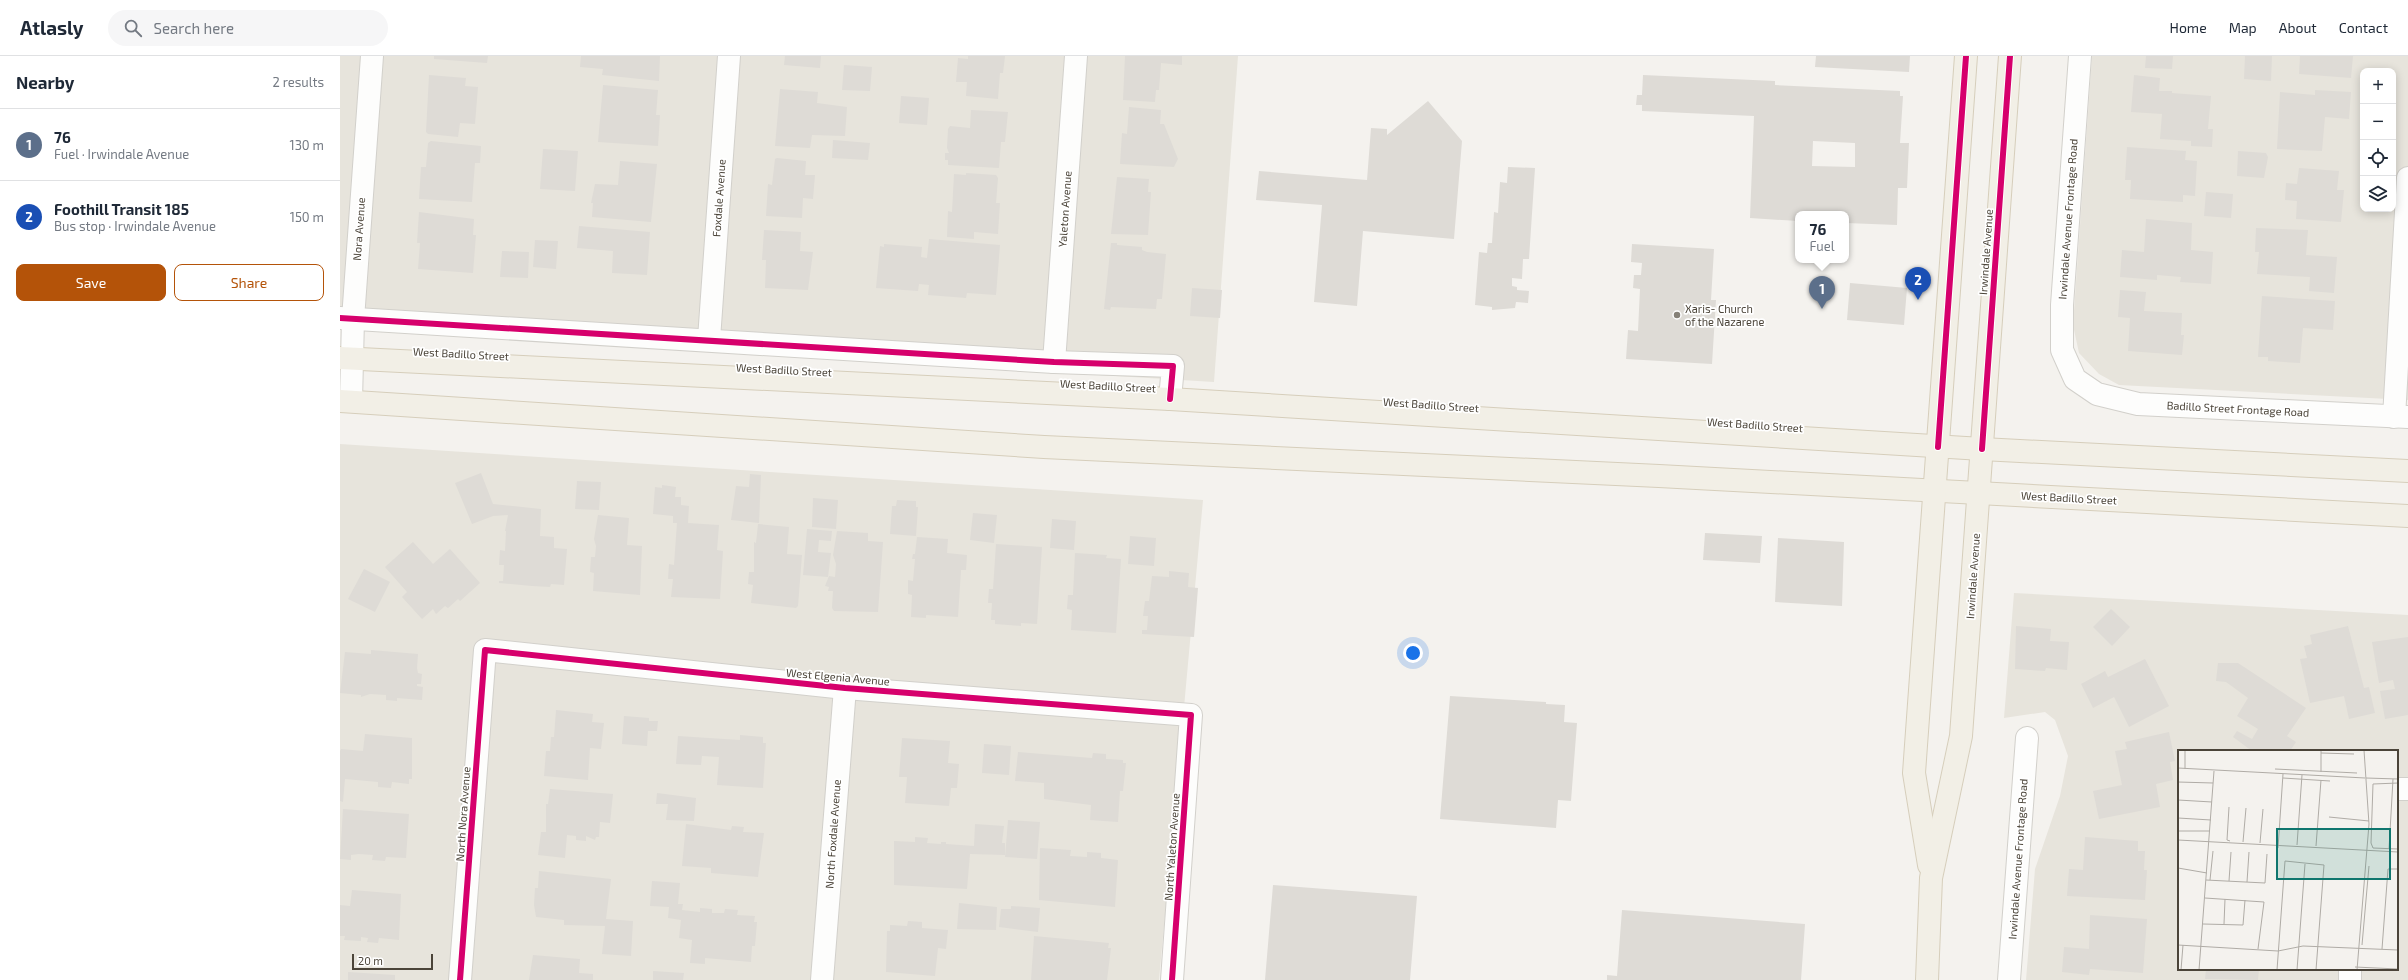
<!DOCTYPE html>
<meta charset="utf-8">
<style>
body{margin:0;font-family:"Exo 2",sans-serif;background:#f6f6f7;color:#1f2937}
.controls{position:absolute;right:12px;top:12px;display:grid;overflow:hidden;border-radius:8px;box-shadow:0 2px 10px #0003}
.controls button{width:36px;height:36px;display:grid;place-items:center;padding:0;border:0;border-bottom:1px solid #e0e1e3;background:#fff;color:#1f2937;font:20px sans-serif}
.scale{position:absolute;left:12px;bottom:10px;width:81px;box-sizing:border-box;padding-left:4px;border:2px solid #4b4439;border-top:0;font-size:11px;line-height:14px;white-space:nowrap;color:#4b4439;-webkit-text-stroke:3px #fff;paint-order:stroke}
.you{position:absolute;left:1073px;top:597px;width:14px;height:14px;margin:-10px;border:3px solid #fff;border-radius:50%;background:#1a73e8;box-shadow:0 0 0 6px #1a73e833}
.badge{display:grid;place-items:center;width:26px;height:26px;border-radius:50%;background:#b45309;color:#fff;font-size:13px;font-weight:700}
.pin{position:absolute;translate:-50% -33px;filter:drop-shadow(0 1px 2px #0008)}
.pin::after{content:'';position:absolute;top:21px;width:14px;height:12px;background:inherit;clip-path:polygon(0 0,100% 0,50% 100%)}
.popup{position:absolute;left:1455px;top:155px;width:54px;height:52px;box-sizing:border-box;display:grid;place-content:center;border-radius:8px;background:#fff;filter:drop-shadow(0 1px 3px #0005);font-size:13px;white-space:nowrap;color:#747a83}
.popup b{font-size:15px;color:#1f2937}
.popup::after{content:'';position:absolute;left:50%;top:100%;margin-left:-8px;border:8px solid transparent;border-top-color:#fff}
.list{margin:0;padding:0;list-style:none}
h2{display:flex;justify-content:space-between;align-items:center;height:52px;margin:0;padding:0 16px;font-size:17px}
h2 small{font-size:13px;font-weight:400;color:#747a83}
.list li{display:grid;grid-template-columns:26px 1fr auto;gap:12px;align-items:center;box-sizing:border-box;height:72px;padding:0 16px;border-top:1px solid #e0e1e3}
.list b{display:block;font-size:15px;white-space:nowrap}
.list p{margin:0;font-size:13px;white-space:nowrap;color:#747a83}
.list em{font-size:13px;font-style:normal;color:#747a83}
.actions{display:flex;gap:8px;padding:12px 16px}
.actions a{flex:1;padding:9px 0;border:1px solid #b45309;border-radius:8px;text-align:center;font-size:14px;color:#b45309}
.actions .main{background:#b45309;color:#fff}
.icon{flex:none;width:22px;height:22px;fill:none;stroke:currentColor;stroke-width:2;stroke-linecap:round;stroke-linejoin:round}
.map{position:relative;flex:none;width:2068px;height:924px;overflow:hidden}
header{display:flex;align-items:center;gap:24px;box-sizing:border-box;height:56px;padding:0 20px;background:#fff;border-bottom:1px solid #e0e1e3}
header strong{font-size:19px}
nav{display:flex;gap:22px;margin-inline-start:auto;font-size:14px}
.search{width:280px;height:36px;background:#f6f6f7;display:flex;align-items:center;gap:10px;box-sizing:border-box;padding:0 14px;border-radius:22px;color:#747a83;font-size:15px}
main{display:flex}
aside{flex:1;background:#fff}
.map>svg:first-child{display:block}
.residential{fill:#e7e4dc;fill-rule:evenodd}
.building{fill:#dedbd6;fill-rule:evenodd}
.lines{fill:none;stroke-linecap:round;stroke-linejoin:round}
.minor-casing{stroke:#d2d0cb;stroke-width:24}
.primary-casing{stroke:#d6cebb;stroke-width:24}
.minor{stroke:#fdfdfc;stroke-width:22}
.primary{stroke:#f2efe6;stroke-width:22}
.cycleway-casing{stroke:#fff;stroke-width:8}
.cycleway{stroke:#d6006c;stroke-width:6}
.poi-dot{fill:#868178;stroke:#fff;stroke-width:1.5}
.labels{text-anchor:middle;stroke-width:3.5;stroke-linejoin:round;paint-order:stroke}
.street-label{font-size:11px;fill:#4b4439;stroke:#fff}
.poi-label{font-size:11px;fill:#4b4439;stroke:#fff;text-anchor:start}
.inset-road{fill:none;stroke:#b0aca6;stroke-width:1}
.view{fill:#0f766e;fill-opacity:0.15;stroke:#0f766e;stroke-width:2}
.inset-edge{fill:none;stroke:#4b4439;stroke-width:2}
</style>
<header>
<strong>Atlasly</strong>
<div class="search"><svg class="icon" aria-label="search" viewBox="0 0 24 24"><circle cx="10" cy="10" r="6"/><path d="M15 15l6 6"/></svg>Search here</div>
<nav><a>Home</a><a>Map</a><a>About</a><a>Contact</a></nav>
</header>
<main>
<aside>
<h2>Nearby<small>2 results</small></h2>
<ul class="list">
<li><span class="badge" style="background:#5c6f8a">1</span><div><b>76</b><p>Fuel · Irwindale Avenue</p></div><em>130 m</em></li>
<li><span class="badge" style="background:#1a4fb4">2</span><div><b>Foothill Transit 185</b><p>Bus stop · Irwindale Avenue</p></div><em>150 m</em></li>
</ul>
<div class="actions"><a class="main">Save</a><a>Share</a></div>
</aside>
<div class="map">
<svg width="2068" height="924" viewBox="0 0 2068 924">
<rect width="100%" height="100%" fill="#f4f2ee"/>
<g class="residential">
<path d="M0,0H898L874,326L0,273Z"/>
<path d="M1752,0H2068V344L1779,329L1759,318L1739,297L1733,269ZM2023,15H2053V153H2023Z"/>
<path d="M0,388L863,444L819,924H0Z"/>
<path d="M1674,537L2068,559V924H1686L1695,813L1720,740L1728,700L1715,664L1705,656L1664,662ZM1839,695H2057V913H1839Z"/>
</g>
<g class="building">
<path d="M94,0H148L147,7L94,3Z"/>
<path d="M241,0H320L319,25L262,19L263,13L240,11Z"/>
<path d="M445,0H481L480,12L444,9Z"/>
<path d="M628,0H665L663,17H660L658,43L626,40L627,26H616L618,2L628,3Z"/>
<path d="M785,0H842V9L821,7L819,34H816L815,46L783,44Z"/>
<path d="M1476,0H1570L1569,16L1475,11Z"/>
<path d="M1806,0H1833L1832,13L1805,12Z"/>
<path d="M1905,0H1932L1931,25L1904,23Z"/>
<path d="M1960,0H2013L2011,22L1959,18Z"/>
<path d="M504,9L532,11L530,35L502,34Z"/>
<path d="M89,19L126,22L125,30L138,31L135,68L120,67L118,81L88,78L86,76Z"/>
<path d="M1303,19L1435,25V29L1560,35V40H1563L1560,87H1569L1567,132H1558L1557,169L1506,167V158H1458V165L1410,162L1414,60L1302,55V49H1296L1297,39H1302ZM1473,85L1515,87V111L1472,110Z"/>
<path d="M1794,19L1820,22L1819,35H1832V37L1871,40L1868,73H1873L1872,91L1851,90V85L1820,83L1822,58L1791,56Z"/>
<path d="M263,29L318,34L316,59H320L318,90L258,86Z"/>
<path d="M440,33L478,36L477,47L507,51L505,80L472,79L470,92L435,90Z"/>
<path d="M1975,34L2011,36L2009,63L1985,61L1982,95L1937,93L1940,36L1975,39Z"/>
<path d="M561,40L589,42L587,69L559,67Z"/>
<path d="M1088,45L1122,85L1114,183L1023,175L1017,250L974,246L982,149L916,144L919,115L1027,124L1031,72L1047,73V79Z"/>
<path d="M789,51L821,54L820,68H824L838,103L834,111L780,108L782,77L787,78Z"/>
<path d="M631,54L668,56L665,86H661L659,112L608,109V104H605V97H609L607,92L608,73L610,70L630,72Z"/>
<path d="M493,84L530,87L528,104L492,102Z"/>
<path d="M91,85L141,90L140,107H135L132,146L79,143L81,111H86L88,87Z"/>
<path d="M1787,91L1846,95L1845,104L1857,105L1855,140L1843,139V146L1790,143L1791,124H1785Z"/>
<path d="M203,93L238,95L235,135L200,133Z"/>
<path d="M1898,95L1926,97L1928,101L1924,122L1897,120Z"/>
<path d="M437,102L466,105L465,119H475L473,143L463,142L462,162L426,160L428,128L432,129L435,103Z"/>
<path d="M280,105L317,108L311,166L252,161L253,147H251L255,128L278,129Z"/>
<path d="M1168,111L1195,112L1189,203H1183L1182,223L1172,222V230L1177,231V234L1189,235L1188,247L1176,246L1175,252L1152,254V251L1135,249L1139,196L1147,197L1148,187H1152L1154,156L1158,157L1160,126L1167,127Z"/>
<path d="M1959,112L1999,115L1997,134H2004L2001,166L1956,163L1957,145L1945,144L1946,127L1957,128Z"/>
<path d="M626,117L656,119L658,122L656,147H660L658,178L634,176V183L607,181L608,155L612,156L614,118L626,119Z"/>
<path d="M777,121L809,123L808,136H811L808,179L771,178Z"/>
<path d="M1866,136L1893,138L1891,162L1864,160Z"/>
<path d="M79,156L134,163L133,179H136L133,217L78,213L80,187H77Z"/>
<path d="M1806,163L1852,167L1851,194L1873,196L1871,228L1840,226L1841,221L1817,219V224L1780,221L1782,194L1804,196Z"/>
<path d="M239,170L310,176L307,219L272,217L273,195L237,192Z"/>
<path d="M1916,172L1968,174L1966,199L1997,201L1994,237L1969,235L1970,221L1917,218L1919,196H1915Z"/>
<path d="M424,174L461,176L460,195L473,196L468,234L425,232L426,204H422Z"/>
<path d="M589,183L660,189L656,239L627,237L626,242L588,239L589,229L579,228L578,235L536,232L540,190L544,191V188L582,191L581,201L587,202Z"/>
<path d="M195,184L218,185L216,213L193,211Z"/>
<path d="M771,187H777V189L802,191V194L807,196L826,198L822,243H817L816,253L771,251L770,254L764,253Z"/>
<path d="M1292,188L1374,193L1371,244H1376L1372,308L1286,303L1288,274L1298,275L1300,233L1293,232L1294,219H1301L1302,207L1291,206Z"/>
<path d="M162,195L189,196L188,222L160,221Z"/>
<path d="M1510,227L1567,232L1564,269L1507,264Z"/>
<path d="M852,232L882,234L880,262L850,260Z"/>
<path d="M1780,234L1806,236L1804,255L1842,257L1841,279H1844L1842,299L1788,295L1790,262L1778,261Z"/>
<path d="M1922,240L1995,245L1993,274L1963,272L1960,307L1928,305V301H1918Z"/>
<path d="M141,417L153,448L201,453L200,480L214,481V492L227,493L224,529L211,528L210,531L192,530L159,527V525H163L164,509H159L160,494L165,495L166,475H165L168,459L153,460L132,468L115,427Z"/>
<path d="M410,418L421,419L419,467L391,464L396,430L409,431Z"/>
<path d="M237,425L261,426L259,454L235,453Z"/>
<path d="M322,429L336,431L335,441H341V449L349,450L348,467L379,469L377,494L383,495L380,543L331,541L333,523H328L329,508L334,509L337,467H333V460L313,458L315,431L322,432Z"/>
<path d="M473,442L498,444L496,473L472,471Z"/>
<path d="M557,444L576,445V451H578L576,480L550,478L552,450H556Z"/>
<path d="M633,457L657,459L654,487L630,484Z"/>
<path d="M258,459L289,462L287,489L302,490L300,539L253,535L254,517L250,516L251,501H255L256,490L254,483Z"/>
<path d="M712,463L736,465L734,494L710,492Z"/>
<path d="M418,468L449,471L447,498L462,499L458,550L456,552L411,547L413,529L408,528L409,516H414V486L416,487Z"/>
<path d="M467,473L492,475L491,485L479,484L478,496L491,497L488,521L463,519Z"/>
<path d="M497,475L528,477V485L543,486L538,556L494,555L492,552L493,535H488L489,531L485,530L489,520L495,521L496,508L493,499Z"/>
<path d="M1365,477L1422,480L1420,507L1363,504Z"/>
<path d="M790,480L816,482L814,510L788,508Z"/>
<path d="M577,481L608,483L607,497L627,499L626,514H621L618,561L586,559V562L571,561L572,539L568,538V524L573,525L575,503H572L573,498H575Z"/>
<path d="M1438,482L1504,486L1502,550L1435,546Z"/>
<path d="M73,486L93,508L110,493L140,527L120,545L118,543L108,552L105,550L96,558L93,553L82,563L62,541L67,536L45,511Z"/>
<path d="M656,488L702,491L697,568L681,567V570L655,568V564H651L652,547H648L649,533H653Z"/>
<path d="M735,497L767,499L766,502L781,503L776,577L731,574L732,554L727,553L728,539H733Z"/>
<path d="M24,513L50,526L35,556L8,543Z"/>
<path d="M829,515L849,517L848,531L858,532L854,581L802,578V574H807L808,560H803L805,545H809L812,520L829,521Z"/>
<path d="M1771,553L1790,571L1772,590L1753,571Z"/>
<path d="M1676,570L1711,573L1710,585L1729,586L1727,614L1706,612L1705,615L1675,613Z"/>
<path d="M2008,570L2024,632L2029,631L2035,657L2009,663L2004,640L1970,647L1960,603L1967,602L1964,590L1972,588L1970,579Z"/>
<path d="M2068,581V659L2045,663L2040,635L2055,633L2053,624L2039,627L2032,586Z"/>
<path d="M31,594L78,598L77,612L78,617L82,618L81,628H77V630L83,631L82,644L57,642V645L46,644V639L30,638L21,641V639L0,637L5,596L31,598Z"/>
<path d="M1805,603L1829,650L1789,671L1774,641L1753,652L1741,628L1765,615L1768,621Z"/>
<path d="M1878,607H1898L1966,652L1947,680L1956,686L1950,695H1912L1893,681L1897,675L1912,683L1918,673L1897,660L1908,642L1886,626L1876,625Z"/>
<path d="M1110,640L1206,646V648L1225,649L1224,666L1237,667L1231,745L1218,744L1216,772L1100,763Z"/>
<path d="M216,654L253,658L252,666L264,667L261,693L250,692L248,724L204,720L206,695H210L211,681H214Z"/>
<path d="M284,660L309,662V665H318L317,675H308L307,690L282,688Z"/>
<path d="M1829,676L1835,705L1830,706L1833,724L1816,728L1820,751L1759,763L1753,735L1782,729L1775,695L1787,693L1785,686Z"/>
<path d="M25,678L72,682V723H69V728L52,726L51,732L38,731V726L5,723L3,746L0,745V695L1,693L23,695Z"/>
<path d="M400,679L423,681V687H426L423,732L377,729L379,701L362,700L361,709L336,708L338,680L400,684Z"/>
<path d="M562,682L610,685L608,707L619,708L617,732H611L609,750L565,747L567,721H559Z"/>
<path d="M644,688L671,690L669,719L642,717Z"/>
<path d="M678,696L752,702L753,697L766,698V703L783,704V707H786L783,735H780L778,766L750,764L751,749L704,743V727L675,725Z"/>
<path d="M210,733L273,738L270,767L260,766L259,781H256L255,784L246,780V785L236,784V780L227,779L225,802L198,799L201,776H206V748H208Z"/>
<path d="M317,737L356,742L354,765L326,764L328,748H316Z"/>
<path d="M3,753L69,758L66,802L46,801L45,805L32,804L33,799L19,798L11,799V804L0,803Z"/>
<path d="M668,764L700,766L697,803L665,801Z"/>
<path d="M346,768L391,774L392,770L404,771L403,776L424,777L418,821L371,817V812L342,810Z"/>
<path d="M635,768L664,770L662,787H665V799L630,798L627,833L554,829V785L575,786V781L588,782L587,787L601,788V786H606V788L634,790Z"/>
<path d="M1745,781L1798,785V795H1805L1804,814H1807L1805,844L1727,840L1729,813L1743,814Z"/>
<path d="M700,792L731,794L730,800L747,801V796L761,797V802L778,804L775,851L699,844Z"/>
<path d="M199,815L271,823L266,863L293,865L291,900L262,898L265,870L224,869V864L196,861L194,849L195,832H198Z"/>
<path d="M312,825L340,827L338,848H343L342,854L360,856V852L372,853V857H384L385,853L398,854L397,859L415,860L414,866H417L415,890H412L411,906L365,902V908L350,907L352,884L339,882L341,864L328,862L329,851L310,850Z"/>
<path d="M933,829L1077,840L1070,924H925Z"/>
<path d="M12,834L61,838L59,884L39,882L38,887L27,886L28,882L21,881V885L4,884L5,880H0V849L10,850Z"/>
<path d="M619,847L657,851L656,874L617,873Z"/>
<path d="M671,850L700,852L698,876L659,871L661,853H671Z"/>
<path d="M1282,854L1465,868L1461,924H1267V919L1277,920Z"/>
<path d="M1750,859L1807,863L1803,917L1750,913L1749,919L1722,916L1724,891L1749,893Z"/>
<path d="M568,865L582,866V872L608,874L606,893L598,892L595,920L546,916L547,875H550V869L567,870Z"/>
<path d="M694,880L769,887L768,892H771L767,924H691Z"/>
<path d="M193,899L240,903L239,917L253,918V924H189Z"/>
<path d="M1866,913H1919L1918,924L1865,923Z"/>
<path d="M313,915L344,917L343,924H313Z"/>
<path d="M8,916L55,919V924H8Z"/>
</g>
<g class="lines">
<g class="minor-casing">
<g id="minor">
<path d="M1740,0L1722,249V294L1735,323L1757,338L1798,348L2068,361"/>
<path d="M0,262L714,306L833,310L830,343"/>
<path d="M369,283L389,0"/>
<path d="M714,306L736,0"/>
<path d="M11,345L13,263L32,0"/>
<path d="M2054,361L2068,122"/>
<path d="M2057,733H2068"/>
<path d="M120,924L145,594L505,632L851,659L832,924"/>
<path d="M482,924L505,632"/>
<path d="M1669,924L1687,682"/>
<path d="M2010,924V913"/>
</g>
</g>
<g class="primary-casing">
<g id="primary">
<path d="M0,302L830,343L1642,393L2068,415"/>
<path d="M0,345L704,391L1319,420L2068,460"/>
<path d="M1589,809L1574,717L1626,0"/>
<path d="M1587,924L1591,822L1621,680L1670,0"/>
</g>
</g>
<use href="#minor" class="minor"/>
<use href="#primary" class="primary"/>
<g class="cycleway-casing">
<g id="cycleway">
<path d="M0,262L714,306L833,310L830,343"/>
<path d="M1598,391L1626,0"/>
<path d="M1642,393L1670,0"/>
<path d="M120,924L145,594L505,632L851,659L832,924"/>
</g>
</g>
<use href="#cycleway" class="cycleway"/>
</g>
<circle class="poi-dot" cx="1337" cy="259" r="4"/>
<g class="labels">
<g class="street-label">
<text transform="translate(379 142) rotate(-86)" y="4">Foxdale Avenue</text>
<text transform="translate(725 153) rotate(-86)" y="4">Yaleton Avenue</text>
<text transform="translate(1728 163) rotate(-86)" y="4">Irwindale Avenue Frontage Road</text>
<text transform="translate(19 173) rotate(-86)" y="4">Nora Avenue</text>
<text transform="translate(1646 196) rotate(-86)" y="4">Irwindale Avenue</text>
<text transform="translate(121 298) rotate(3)" y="4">West Badillo Street</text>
<text transform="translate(444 314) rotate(3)" y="4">West Badillo Street</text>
<text transform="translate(768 330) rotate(3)" y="4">West Badillo Street</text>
<text transform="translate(1091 349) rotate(4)" y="4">West Badillo Street</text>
<text transform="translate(1898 353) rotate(3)" y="4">Badillo Street Frontage Road</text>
<text transform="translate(1415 369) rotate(4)" y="4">West Badillo Street</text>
<text transform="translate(1729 442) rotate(3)" y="4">West Badillo Street</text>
<text transform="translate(1633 520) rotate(-86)" y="4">Irwindale Avenue</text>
<text transform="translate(498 621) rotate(5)" y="4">West Elgenia Avenue</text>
<text transform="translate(123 758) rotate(-86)" y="4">North Nora Avenue</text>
<text transform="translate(493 778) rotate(-86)" y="4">North Foxdale Avenue</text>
<text transform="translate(832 791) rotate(-86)" y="4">North Yaleton Avenue</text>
<text transform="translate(1678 803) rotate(-86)" y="4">Irwindale Avenue Frontage Road</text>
</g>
<g class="poi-label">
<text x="1345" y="257">Xaris- Church<tspan x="1345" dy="13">of the Nazarene</tspan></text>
</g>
</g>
<g transform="translate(1838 694)">
<rect width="220" height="220" fill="#f4f2ee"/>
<path class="inset-road" d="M143,3L176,4M0,18L187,28M7,19V0M97,19L179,23M143,22V0M105,28L152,31M188,28L220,29M0,32L35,33M220,33L195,34L193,93L195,98L220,99M0,50L34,52M51,57L49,90L52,91M151,67L191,71M0,68L33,70M0,81H32M0,90L220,102M65,92L68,58M82,93L85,59M119,95L124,25M138,96L143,30M100,98L105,24M211,99L215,29M0,118L29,123M28,130L87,133L89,104M32,130L35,101M51,131L53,102M69,132L71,102M27,148L86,152L80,199M25,174L65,175L67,150M46,174L47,149M0,195L100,201L125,196L220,200M184,195L191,116M204,199L210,119H220M177,217L220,219M3,220L5,195M21,220L36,21M99,220L107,111L146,115L138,220M119,220L127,114M179,220L191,74L186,0"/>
<path class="view" d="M99,79H212V129H99Z"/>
<rect width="220" height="220" class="inset-edge"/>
</g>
</svg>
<div class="controls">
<button>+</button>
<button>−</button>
<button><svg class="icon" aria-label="locate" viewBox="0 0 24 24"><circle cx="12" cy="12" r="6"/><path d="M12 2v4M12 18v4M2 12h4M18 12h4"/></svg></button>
<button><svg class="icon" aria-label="layers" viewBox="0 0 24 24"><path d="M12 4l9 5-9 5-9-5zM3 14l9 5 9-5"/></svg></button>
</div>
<div class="scale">20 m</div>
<div class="you"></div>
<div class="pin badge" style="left:1482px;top:253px;background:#5c6f8a">1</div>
<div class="popup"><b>76</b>Fuel</div>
<div class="pin badge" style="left:1578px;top:244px;background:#1a4fb4">2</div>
</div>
</main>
